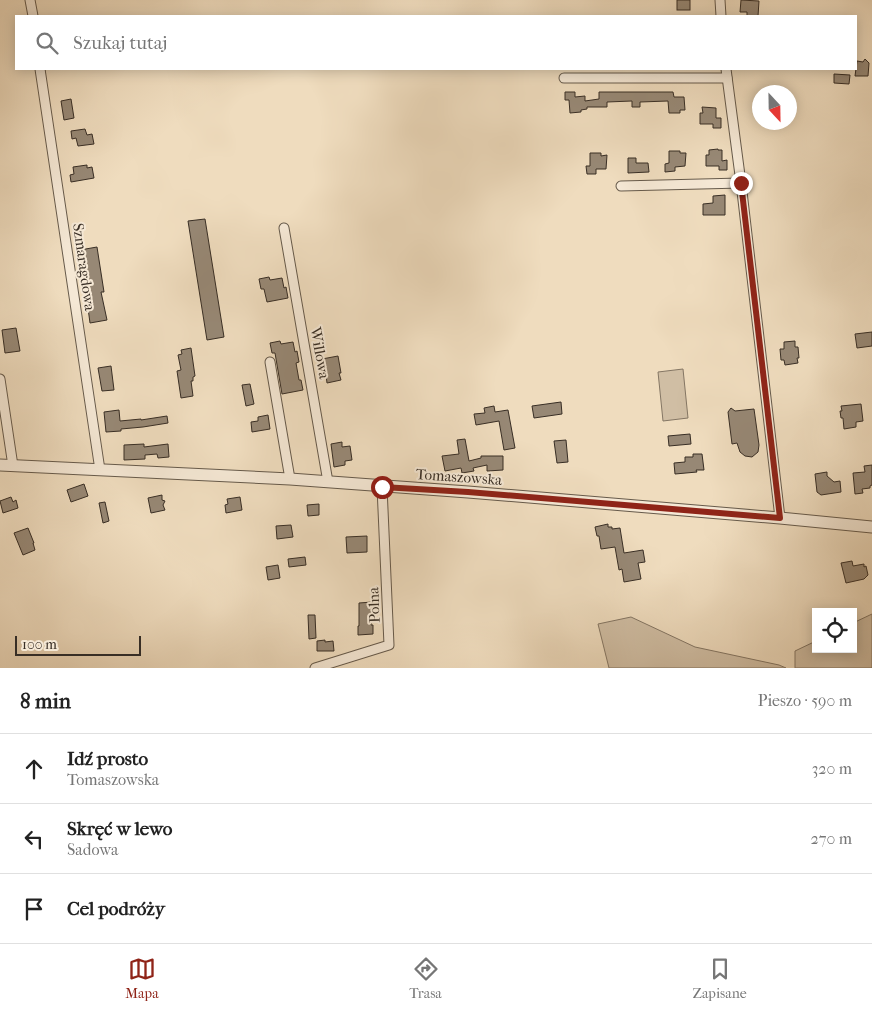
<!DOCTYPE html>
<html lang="pl">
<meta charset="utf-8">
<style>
body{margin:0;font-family:"IM FELL French Canon",serif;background:#f6f6f6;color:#222}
.controls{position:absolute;right:15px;bottom:15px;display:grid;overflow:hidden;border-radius:0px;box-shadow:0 2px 12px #0003}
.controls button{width:45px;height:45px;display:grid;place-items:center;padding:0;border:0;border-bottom:1px solid #e0e0e0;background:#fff;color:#222;font:25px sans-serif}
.compass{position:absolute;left:752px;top:85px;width:45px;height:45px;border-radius:50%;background:#fff;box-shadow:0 2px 12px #0003;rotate:158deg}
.scale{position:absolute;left:15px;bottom:12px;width:126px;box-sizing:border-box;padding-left:5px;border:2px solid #382e25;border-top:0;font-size:14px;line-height:18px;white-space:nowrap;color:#382e25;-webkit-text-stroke:4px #f5e8d5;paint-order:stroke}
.stop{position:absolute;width:15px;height:15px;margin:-11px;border:4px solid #8f2418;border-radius:50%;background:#fff}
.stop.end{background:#8f2418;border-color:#fff;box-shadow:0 1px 5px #0008}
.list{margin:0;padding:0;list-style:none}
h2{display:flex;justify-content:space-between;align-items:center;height:65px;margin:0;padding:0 20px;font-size:21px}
h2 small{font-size:16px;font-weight:400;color:#767676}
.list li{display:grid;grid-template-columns:32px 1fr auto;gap:15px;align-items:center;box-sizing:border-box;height:70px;padding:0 20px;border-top:1px solid #e0e0e0}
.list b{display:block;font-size:19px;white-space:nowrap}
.list p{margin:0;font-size:16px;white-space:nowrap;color:#767676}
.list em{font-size:16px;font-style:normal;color:#767676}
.icon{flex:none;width:28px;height:28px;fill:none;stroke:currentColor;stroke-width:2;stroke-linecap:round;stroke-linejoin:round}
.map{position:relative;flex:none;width:872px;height:668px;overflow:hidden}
.search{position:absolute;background:#fff;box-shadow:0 2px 12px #0003;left:15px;right:15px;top:15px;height:55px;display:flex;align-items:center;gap:12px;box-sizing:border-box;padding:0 18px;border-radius:0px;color:#767676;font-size:19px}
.sheet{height:275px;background:#fff}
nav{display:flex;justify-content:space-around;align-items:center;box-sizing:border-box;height:70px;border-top:1px solid #e0e0e0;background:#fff;font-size:14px;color:#767676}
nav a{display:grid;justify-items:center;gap:2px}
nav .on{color:#8f2418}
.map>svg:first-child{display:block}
.green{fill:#d0bea4;stroke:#847664}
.building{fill:#978875;stroke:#382e25}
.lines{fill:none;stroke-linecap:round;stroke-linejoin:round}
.minor-casing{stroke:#665a4b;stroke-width:11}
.tertiary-casing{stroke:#665a4b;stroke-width:13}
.minor{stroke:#f5e8d5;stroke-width:9}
.tertiary{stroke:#f5e8d5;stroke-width:11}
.route{stroke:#8f2418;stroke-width:6}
.labels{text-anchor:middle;stroke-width:4;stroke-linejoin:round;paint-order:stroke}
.street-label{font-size:15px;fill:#382e25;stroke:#f5e8d5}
</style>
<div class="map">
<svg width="872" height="668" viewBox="0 0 872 668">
<rect width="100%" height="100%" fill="#efdcbe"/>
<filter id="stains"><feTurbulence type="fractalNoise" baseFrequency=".004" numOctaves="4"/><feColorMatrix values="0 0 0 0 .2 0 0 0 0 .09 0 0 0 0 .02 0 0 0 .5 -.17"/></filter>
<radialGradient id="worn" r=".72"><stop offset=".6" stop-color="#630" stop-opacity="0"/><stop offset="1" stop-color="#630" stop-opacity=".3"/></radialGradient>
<g class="green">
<path d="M683,369L688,418L663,421L658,372Z"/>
<path d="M872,614V668H795V651L816,641V649H853V623Z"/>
<path d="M631,617L695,647L779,665L786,668H609L598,624Z"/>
</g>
<g class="building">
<rect x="677" y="0" width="13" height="10"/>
<path d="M741,0L759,1L758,16H747V12H740Z"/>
<path d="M865,59L869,63L868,76H855L857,61L863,62Z"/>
<path d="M834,74L850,75L849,84L834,83Z"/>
<path d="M565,92H575V97L585,96V101L599,99V92H673L674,97H684L685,110H680V113H669L668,101L640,102V107H632V101L607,102V107H587V109L581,110V112L570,113L569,100H565Z"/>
<path d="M71,99L74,118L64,120L61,101Z"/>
<path d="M702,107L716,108V118H721V128H713V124H700V113H703Z"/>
<path d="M85,129L87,135L92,134L94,144L78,146L76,138L72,139L71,131Z"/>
<path d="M718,149V150H722V161L727,160V170H719V166H706V155H709V150Z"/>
<path d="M669,151H680V153H686L685,166L675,167V171L665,172V164L669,163Z"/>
<path d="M590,153H601V156L607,155L606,169H596V174H587L586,166H590Z"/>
<path d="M628,158H636V163H648L649,172L628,173Z"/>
<path d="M87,165V168L92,167L94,178L71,182L70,175L74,174L73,167Z"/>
<path d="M725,195V215H703V204L713,203V196Z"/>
<path d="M205,219L224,337L207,340L188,221Z"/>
<path d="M97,247L104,292H101L107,320L90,323L88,308H90L88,294L86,295L80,250Z"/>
<path d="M269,277L270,280L282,278L284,288L286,287L288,298L267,302L264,289H261L259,279Z"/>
<path d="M16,328L20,351L5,353L2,330Z"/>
<path d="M872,332V346L857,348L855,334Z"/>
<path d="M280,341L281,344L293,342L295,352L297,351L299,362L296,363L299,380H301L303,390L282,394L275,353H272L270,343Z"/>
<path d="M795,341V347H798L799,358H797L798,363L785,365L784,360H781L780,349H784V342Z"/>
<path d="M191,348L195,376L193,377V381H191L193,396L181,398L177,371L181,370L178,355L182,354L181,350Z"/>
<path d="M338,356L341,373H339L341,380L327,383L326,375H324L322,359Z"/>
<path d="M111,366L114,390L102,391L98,368Z"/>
<path d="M250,384L254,404L246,406L242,385Z"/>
<path d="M561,402L562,414L534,418L532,406Z"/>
<path d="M861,404L863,421L856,422V427L844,429L843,418H841L840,411H842L841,406Z"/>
<path d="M494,406L495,412L508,410L515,448L504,450L499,421L476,425L474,414L485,413L484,408Z"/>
<path d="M731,408L735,411L754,409L759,445L758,452L752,457L745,456L740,452L737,443L732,444L728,412Z"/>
<path d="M119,410L120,421L141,419V420L167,416L168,423L143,427L121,429V431L106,432L104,412Z"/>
<path d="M268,415L270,429L252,432L251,422L258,421V417Z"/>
<path d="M690,434L691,444L669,446L668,436Z"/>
<path d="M465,439L469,461L481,458V456H503V470L487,471V465L473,468L474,471L462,473L461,468L445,471L442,456L459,454L457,440Z"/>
<path d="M566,440L568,462L557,463L554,441Z"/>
<path d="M342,442V447L350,446L352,460L345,461V465L334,467L331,444Z"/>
<path d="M144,444V447L168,444L169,457L158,458L157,454L145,455V459L124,460V445Z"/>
<path d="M693,454H702L704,470H696L697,472L675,474L674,463L685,462V457H693Z"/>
<path d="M872,465V485L870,486V488L862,489L863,493L855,494L853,473L865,472L864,466Z"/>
<path d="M827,472V476L834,482L840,481L841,492L821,495L817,492L815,474Z"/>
<path d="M84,484L88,496L71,502L67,490Z"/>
<path d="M162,495V500L165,501L163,505L165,510L151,513L148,498Z"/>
<path d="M11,497L13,502L16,500L18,508L3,513L0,501Z"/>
<path d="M240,497L242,510L226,513L225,505L228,504L227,499Z"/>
<path d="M105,502L109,521L103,523L99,503Z"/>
<path d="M319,504V515L308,516L307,505Z"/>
<path d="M608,524V527H612V529L620,528L624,553L643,550L645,562L638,563L641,579L624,582L622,569L619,570L615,547L601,549L599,536H597L595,527Z"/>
<path d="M291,525L293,537L277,539L276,526Z"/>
<path d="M28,528L34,543H33L35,550L23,555L14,533Z"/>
<path d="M367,536V552L347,553L346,537Z"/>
<path d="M305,557L306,565L289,567L288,559Z"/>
<path d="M852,561L853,566L864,564V567L866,566L868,575L864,579L846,583L841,563Z"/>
<path d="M278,565L280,578L268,580L266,567Z"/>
<path d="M372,602V611H371V625H373V634L358,635V626H359V603Z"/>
<path d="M308,615H315L316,638L309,639Z"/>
<path d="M325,640V642L333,641L334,651H317V641Z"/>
</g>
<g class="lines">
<g class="minor-casing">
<g id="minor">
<path d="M30,0L33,16"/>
<path d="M720,0L721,16"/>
<path d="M40,69L100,470"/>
<path d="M726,69L741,183L780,518"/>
<path d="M564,78H727"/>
<path d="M621,186L741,183"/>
<path d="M284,228L328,482"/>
<path d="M270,362L290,479"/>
<path d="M0,379L13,466"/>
<path d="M315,668L389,645L382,487"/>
</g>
</g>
<g class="tertiary-casing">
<path id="tertiary" d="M0,465L290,479L468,492L780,518L872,527"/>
</g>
<use href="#minor" class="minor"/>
<use href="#tertiary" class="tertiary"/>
</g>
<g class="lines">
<path class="route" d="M382,487L468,492L780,518L741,183"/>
</g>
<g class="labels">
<g class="street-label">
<text transform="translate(84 267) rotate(82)" y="5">Szmaragdowa</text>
<text transform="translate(320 353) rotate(80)" y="5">Willowa</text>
<text transform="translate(459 477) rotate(4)" y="5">Tomaszowska</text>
<text transform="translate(374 605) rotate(-92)" y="5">Polna</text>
</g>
</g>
<rect width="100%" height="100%" filter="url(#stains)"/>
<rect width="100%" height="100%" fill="url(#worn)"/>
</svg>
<div class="controls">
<button><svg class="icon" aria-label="locate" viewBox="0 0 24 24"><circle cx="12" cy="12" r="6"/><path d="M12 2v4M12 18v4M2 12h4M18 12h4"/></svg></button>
</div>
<svg class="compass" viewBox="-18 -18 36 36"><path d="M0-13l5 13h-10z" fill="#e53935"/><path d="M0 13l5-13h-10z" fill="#767676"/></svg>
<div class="scale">100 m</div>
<div class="stop" style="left:382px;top:487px"></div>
<div class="stop end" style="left:741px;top:183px"></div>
<div class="search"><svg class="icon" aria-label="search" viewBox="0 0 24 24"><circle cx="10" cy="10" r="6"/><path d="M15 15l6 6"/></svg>Szukaj tutaj</div>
</div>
<section class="sheet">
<h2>8 min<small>Pieszo · 590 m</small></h2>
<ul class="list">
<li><svg class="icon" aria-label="ahead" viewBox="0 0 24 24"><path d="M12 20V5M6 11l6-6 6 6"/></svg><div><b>Idź prosto</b><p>Tomaszowska</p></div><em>320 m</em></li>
<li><svg class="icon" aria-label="left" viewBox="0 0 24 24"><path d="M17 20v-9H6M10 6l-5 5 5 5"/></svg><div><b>Skręć w lewo</b><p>Sadowa</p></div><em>270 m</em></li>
<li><svg class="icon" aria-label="arrive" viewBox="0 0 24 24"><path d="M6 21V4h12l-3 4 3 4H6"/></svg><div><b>Cel podróży</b></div></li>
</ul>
</section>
<nav>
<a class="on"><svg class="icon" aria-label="map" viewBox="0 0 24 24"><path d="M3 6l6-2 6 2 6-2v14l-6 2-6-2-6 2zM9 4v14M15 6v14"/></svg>Mapa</a>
<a><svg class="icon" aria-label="directions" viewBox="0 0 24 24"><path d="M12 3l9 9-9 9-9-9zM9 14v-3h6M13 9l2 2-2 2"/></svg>Trasa</a>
<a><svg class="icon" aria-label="saved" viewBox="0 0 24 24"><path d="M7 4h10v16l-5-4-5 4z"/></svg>Zapisane</a>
</nav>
